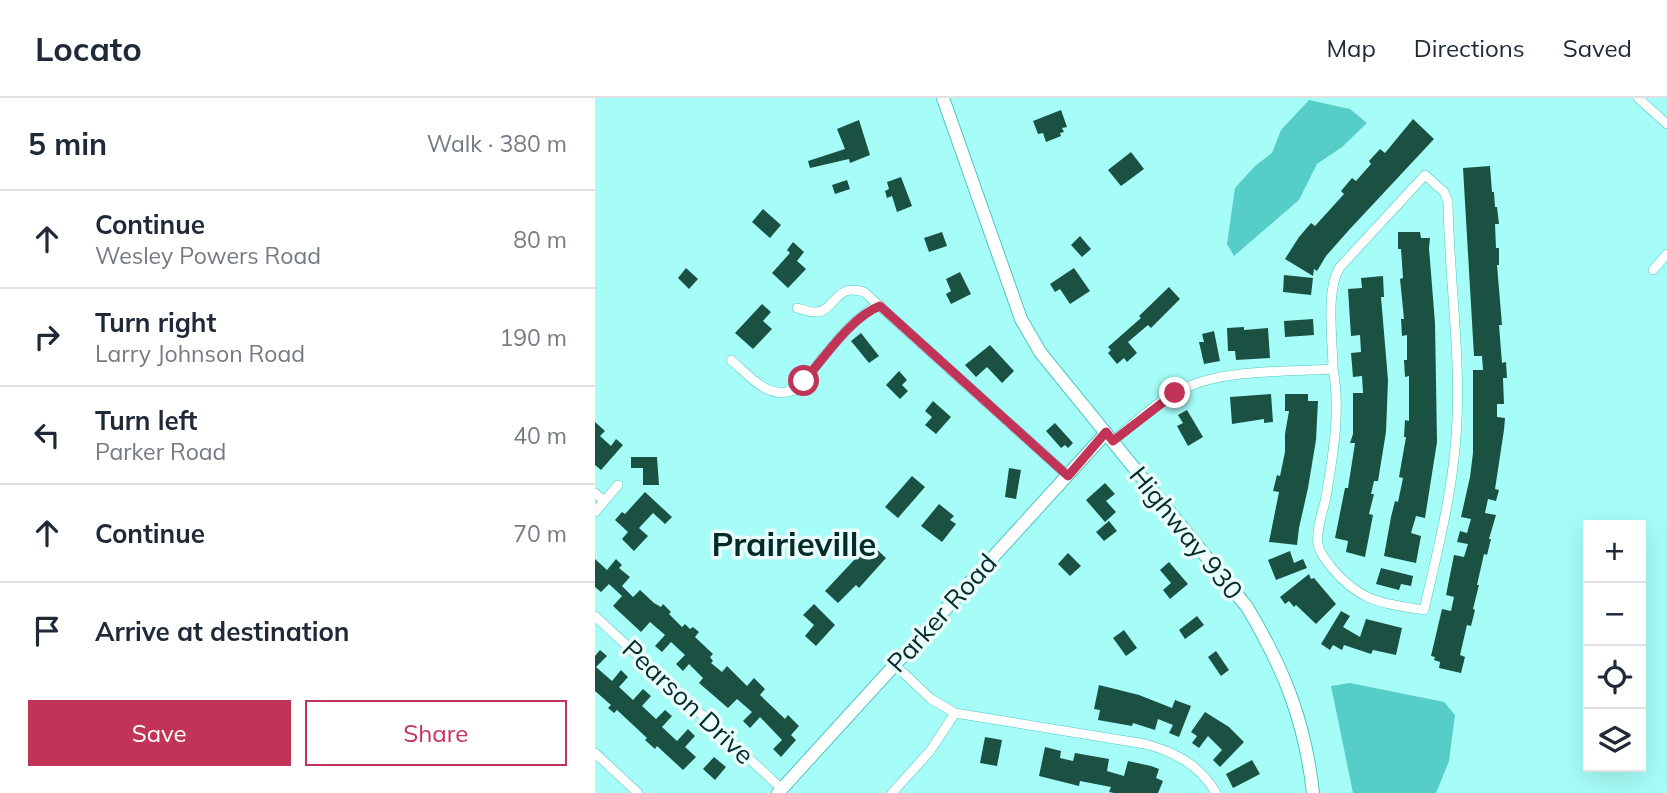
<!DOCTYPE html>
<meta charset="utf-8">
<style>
body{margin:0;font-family:Mulish,sans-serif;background:#f6f6f7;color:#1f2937}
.controls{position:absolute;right:21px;bottom:21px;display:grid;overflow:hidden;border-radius:0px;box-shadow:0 7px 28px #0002}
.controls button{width:63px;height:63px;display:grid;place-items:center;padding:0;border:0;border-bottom:2px solid #e0e1e3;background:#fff;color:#1f2937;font:35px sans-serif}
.stop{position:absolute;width:21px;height:21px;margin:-16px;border:5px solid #c23358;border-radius:50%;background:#fff}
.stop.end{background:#c23358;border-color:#fff;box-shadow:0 2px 7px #0008}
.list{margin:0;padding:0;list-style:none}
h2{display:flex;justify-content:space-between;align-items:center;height:91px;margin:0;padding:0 28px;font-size:30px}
h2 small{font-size:23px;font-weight:400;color:#747a83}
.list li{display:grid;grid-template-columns:46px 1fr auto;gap:21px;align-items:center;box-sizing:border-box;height:98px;padding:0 28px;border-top:2px solid #e0e1e3}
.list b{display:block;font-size:26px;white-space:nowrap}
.list p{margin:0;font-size:23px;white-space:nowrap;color:#747a83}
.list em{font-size:23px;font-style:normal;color:#747a83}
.actions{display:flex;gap:14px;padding:21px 28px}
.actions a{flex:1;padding:16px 0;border:2px solid #c23358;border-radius:0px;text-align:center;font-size:24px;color:#c23358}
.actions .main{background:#c23358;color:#fff}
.icon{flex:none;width:38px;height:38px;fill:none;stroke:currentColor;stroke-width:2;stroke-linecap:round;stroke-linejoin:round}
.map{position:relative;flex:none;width:1072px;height:695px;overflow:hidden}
header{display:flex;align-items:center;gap:42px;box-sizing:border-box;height:98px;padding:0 35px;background:#fff;border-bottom:2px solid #e0e1e3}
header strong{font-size:33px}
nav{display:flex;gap:38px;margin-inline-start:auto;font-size:24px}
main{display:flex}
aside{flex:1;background:#fff}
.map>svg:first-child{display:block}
.water{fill:#56cdc7}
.building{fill:#1b5142}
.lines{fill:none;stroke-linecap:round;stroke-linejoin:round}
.street-casing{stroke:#4fc5bf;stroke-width:10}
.secondary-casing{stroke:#4fc5bf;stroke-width:14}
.street{stroke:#fff;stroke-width:9}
.secondary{stroke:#fff;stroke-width:12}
.route{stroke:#c23358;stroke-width:9}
.labels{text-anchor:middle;stroke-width:7;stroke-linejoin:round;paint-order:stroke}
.street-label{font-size:26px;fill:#042b2a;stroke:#e9fdfb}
.district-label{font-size:33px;font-weight:bold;fill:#042b2a;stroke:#e9fdfb}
</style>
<header>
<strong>Locato</strong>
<nav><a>Map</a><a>Directions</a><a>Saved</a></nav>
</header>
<main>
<aside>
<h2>5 min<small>Walk · 380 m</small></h2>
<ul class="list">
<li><svg class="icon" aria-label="ahead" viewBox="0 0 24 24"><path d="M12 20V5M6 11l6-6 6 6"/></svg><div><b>Continue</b><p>Wesley Powers Road</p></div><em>80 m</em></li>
<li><svg class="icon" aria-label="right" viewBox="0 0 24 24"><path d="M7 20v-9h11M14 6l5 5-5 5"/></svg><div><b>Turn right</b><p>Larry Johnson Road</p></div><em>190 m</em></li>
<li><svg class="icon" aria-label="left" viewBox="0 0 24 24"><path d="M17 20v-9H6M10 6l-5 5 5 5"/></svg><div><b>Turn left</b><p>Parker Road</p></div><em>40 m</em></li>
<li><svg class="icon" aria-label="ahead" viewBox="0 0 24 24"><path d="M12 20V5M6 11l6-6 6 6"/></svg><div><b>Continue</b></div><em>70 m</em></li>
<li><svg class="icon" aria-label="arrive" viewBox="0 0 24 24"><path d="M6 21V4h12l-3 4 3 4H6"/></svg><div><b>Arrive at destination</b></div></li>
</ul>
<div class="actions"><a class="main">Save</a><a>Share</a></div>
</aside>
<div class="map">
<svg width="1072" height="695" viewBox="0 0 1072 695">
<rect width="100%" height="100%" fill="#a6fdf8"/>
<g class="water">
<path d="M714,2L755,11L772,25L747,49L722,66L704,102L639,158L632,146L640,90L660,68L677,55L686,32Z"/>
<path d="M755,585L849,604L860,617L854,663L841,695H758L736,588Z"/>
</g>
<g class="building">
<path d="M466,12L472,29L467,30L469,34L465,35L466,38L451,44L448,35L443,36L438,23Z"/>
<path d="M818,21L839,41L754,132L731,158L722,173L719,171L718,178L690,161L704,139L716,125L720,128L749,96L746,93L757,80L761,83L776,66L774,63L785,51L790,55Z"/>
<path d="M264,22L275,57L255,65L254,61L215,70L213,63L250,51L242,31Z"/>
<path d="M536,54L549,71L526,88L513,72Z"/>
<path d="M895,68L897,94H899L900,109H902L904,126H900L901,150H904V167H902L907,227H904L907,265L911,264L912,280H908L909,306H902V319L910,320L909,332L900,391L904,392L901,403L893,401L890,415L901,417L894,441H896L892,457L889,456L882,487H884L878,511L880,512L876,528L872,527L865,557L870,559L866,575L844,570L845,564L839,562L840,559L836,558L847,511L856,513L859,499L851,497L859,457L869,459L873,446L862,444L865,433L872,435L876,421L866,419L875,379L878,355V272H888L887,258H879L868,70Z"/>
<path d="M306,79L317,108L302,114L297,98L292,100L290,93L294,91L292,84Z"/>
<path d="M252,82L255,91L240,96L237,87Z"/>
<path d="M168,111L186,127L175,140L157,124Z"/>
<path d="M347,134L352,148L334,154L329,140Z"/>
<path d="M803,134H825L826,140H835L834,150L840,225L842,344L830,420L821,418L816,435L826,438L821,465L789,458L796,419L800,403L803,404L808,380L804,379L811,339H809L810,322L814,323V278L810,279L809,262H812V237L807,238L806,221H809L805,181L808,180L806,151H803Z"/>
<path d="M485,138L496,151L487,159L476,147Z"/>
<path d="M198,144L209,154L202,163L211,171L193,190L177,175L195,155L192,152Z"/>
<path d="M91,170L103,181L94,191L83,180Z"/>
<path d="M479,170L495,193L475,206L465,191L460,194L455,186Z"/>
<path d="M365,174L376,196L356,206L351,196L356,193L351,181Z"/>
<path d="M689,177L718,180L716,197L688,194Z"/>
<path d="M788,178L789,199H786L793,282L791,334L783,383H779L776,396H779L774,416L778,417L770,459L751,454L753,443L740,440L750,390H753L760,345H755L758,336V295H768L767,278L758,279L756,255L766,254L765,237L756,238L753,191L767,190L766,180Z"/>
<path d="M574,189L585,201L556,230L553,227L533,244L542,255L532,264L529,260L522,266L513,255L516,252L513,249L546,220L544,218Z"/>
<path d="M167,206L176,214L168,223L177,231L158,251L140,235Z"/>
<path d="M718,221L719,237L690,239L689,223Z"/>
<path d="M649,229V232L673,230L675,260L641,262L640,253H633L632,230Z"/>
<path d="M619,233L625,263L609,266L604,244H609L607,236Z"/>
<path d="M266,235L284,258L274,265L256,243Z"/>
<path d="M395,247L419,273L407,285L392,269L381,279L370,267Z"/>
<path d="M304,273L312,282L307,287L313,293L305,301L291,287Z"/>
<path d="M676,296L678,324L669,325V321L637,326L635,299Z"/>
<path d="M690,296H713V303H723L721,342L713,390L704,430L702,447L674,444L684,394L678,393L682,377L685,378L690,354V336L694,313H690Z"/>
<path d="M338,303L356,319L341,336L330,327L337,319L330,313Z"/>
<path d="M592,312L608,339L593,348L582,328L588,325L583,317Z"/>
<path d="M0,324L10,333L5,338L16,348L21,341L28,347L6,372L0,367Z"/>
<path d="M460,325L478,345L473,350L470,347L466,350L451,333Z"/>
<path d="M36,359H62L64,387H48V370H36Z"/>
<path d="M414,370L426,372L421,401L410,399Z"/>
<path d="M317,378L330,389L303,420L290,409Z"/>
<path d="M510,385L520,396L511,403L521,414L510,424L491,402Z"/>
<path d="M50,394L77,419L70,426L58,415L44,430L53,438L39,453L27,441L33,434L20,422L27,414L30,416Z"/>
<path d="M344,406L359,418L355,422L361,426L347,444L326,428Z"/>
<path d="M514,423L522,433L509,443L501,434Z"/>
<path d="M275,445L291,460L264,490L261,487L243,505L230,493Z"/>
<path d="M695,453L699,465L708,461L712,470L681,482L673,462Z"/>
<path d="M473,455L486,468L475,478L463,466Z"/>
<path d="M0,461L12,472L21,461L27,467L24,470L35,479L27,488L38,499L45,492L59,505L66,509L68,506L76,514L74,516L87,529L90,526L95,531L98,529L104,534L100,539L118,556L115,559L118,563L116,565L127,574L132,568L152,588L159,580L170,591L165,597L190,621L193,617L204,628L196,637L201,642L186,659L178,651L187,642L165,619L155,630L148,623L157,614L142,601L133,610L104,585L108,580L94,566L88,573L81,566L90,557L76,544L67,554L60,548L70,537L55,524L46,534L18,508L27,498L14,486L6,494L0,489Z"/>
<path d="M574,464L593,486L575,501L568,492L576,485L565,472Z"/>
<path d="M786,470L818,478L816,488L806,486L804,492L781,486Z"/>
<path d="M714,476L716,481L719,480L741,506L721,526L701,507L699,509L694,503L690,506L685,499Z"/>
<path d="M219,506L240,527L221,548L210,538L219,527L208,517Z"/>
<path d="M746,513L755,518L748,529L765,539L771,521L807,530L801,557L778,552L776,556L749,547L747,552L738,547L735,552L726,546Z"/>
<path d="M602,518L609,527L590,541L584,532Z"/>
<path d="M529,532L542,550L531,558L518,540Z"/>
<path d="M5,552L12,558L1,569L17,583L26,572L33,579L24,589L38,602L48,591L56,598L47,608L61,621L70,612L77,618L67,629L82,643L93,631L100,638L90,649L101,659L88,672L62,648L60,651L50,642L52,640L22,612L19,615L13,610L16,607L0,593V558Z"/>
<path d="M621,553L634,572L626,578L613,559Z"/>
<path d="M504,587L544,597L577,610L580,602L596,608L584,639L574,635L578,627L563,621L560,632L538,625L537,628L503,622L505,612L499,611Z"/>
<path d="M610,614L634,629L649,644L625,669L618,662L627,652L613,638L604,650L597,645L602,638L596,634Z"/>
<path d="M390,639L407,642L402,668L385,665Z"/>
<path d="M450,649L466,653L465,660L478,663L480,655L514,661L512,673L529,678L533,663L556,668L564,671L561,680L568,683L563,695H519L514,694L516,689L485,683L484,688L444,678Z"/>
<path d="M119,659L131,669L120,682L108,671Z"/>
<path d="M657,662L665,676L638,690L631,676Z"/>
</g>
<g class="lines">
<g class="street-casing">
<g id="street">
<path d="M1043,0L1072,26"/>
<path d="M1058,172L1072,156"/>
<path d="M202,210C207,211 214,214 219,214C241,215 238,184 269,194L473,378"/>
<path d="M136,262C156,279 174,304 202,291C223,268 256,218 285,207"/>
<path d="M518,343C541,324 564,301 592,289C633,271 693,274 738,271C738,243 730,192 745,169L830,77L849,94L853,104C854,182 867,261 861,339C857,397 842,455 829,512C786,505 765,504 736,469C731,462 724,455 723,446C721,430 728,414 731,399C738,357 746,313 738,271"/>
<path d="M0,395L9,403"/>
<path d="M0,414L23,387"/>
<path d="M0,518L187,691"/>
<path d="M300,567L336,601L360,615L550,646C580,654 605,667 621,695"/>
<path d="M0,655L43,695"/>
<path d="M297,695L335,653L360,615"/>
</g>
</g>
<g class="secondary-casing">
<g id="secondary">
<path d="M348,0L426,221L445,254L652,509C689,571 710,623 718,695"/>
<path d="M183,695L511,335"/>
</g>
</g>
<use href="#street" class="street"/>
<use href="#secondary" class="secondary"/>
</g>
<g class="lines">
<path class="route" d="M209,283C229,260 257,218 285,208L473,378L511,334L518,343L580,295"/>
</g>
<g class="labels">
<g class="street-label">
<text transform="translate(591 435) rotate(51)" y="9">Highway 930</text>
<text transform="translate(347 515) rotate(-48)" y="9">Parker Road</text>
<text transform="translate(93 604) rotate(43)" y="9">Pearson Drive</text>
</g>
<g class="district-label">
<text x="199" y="458">Prairieville</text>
</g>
</g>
</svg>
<div class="controls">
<button>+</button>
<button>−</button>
<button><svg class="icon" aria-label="locate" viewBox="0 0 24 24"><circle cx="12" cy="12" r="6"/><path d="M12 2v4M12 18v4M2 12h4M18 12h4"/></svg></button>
<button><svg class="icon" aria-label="layers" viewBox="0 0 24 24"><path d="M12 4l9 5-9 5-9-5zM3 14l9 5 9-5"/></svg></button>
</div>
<div class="stop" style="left:209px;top:283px"></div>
<div class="stop end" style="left:580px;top:295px"></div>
</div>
</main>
